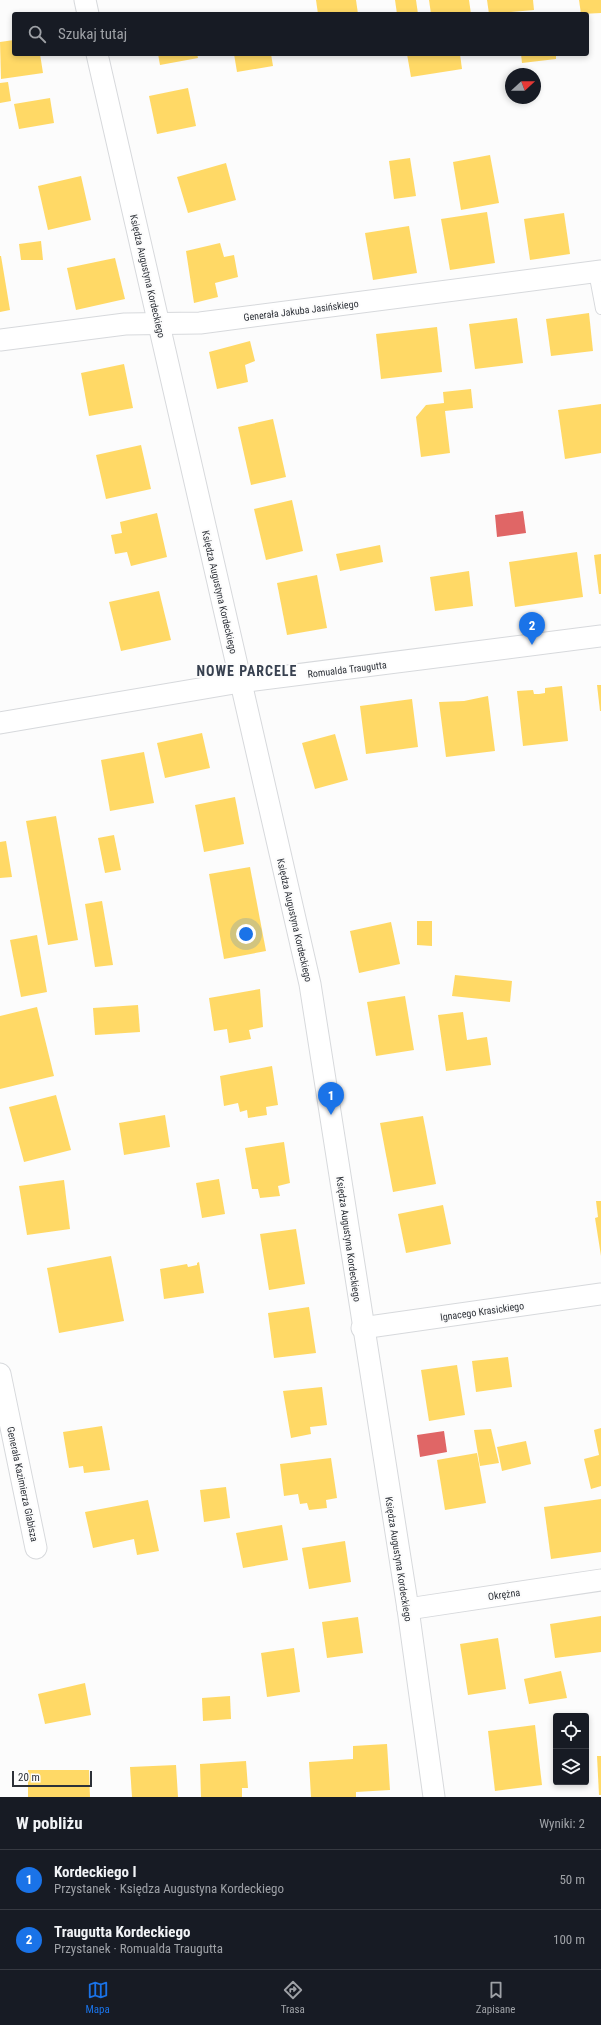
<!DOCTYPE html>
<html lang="pl">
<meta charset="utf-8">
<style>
body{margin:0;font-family:"Roboto Condensed",sans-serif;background:#20242c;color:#f1f3f6}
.controls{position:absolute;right:12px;bottom:12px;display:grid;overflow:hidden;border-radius:4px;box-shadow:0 2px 6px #0003}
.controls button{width:36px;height:36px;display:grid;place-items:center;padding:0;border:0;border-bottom:1px solid #363941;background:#171b24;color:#f1f3f6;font:20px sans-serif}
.compass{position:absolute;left:505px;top:68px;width:36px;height:36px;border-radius:50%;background:#171b24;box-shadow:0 2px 6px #0003;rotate:69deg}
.scale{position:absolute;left:12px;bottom:10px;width:80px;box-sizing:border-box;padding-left:4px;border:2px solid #2d3138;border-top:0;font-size:11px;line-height:14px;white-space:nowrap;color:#2d3138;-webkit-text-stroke:3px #fcfcfc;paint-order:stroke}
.you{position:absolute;left:246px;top:934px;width:14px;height:14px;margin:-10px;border:3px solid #fff;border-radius:50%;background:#1a73e8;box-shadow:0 0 0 6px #1a73e833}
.badge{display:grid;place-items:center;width:26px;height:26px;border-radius:50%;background:#1a73e8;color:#fff;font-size:13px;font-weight:700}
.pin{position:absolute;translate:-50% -33px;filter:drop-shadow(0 1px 2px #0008)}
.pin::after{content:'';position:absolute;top:21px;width:14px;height:12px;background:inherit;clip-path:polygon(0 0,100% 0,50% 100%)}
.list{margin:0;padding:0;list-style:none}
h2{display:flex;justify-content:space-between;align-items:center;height:52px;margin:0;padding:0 16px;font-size:17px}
h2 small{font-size:13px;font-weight:400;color:#9ea1a6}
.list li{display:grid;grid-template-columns:26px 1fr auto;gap:12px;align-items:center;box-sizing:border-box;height:60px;padding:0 16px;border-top:1px solid #363941}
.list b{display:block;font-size:15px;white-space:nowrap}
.list p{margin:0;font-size:13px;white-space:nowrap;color:#9ea1a6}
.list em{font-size:13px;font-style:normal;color:#9ea1a6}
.icon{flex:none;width:22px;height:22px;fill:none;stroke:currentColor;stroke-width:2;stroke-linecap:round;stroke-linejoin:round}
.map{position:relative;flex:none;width:601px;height:1797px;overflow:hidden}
.search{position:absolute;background:#171b24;box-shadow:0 2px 6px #0003;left:12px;right:12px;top:12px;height:44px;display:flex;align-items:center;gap:10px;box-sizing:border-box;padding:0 14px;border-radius:4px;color:#9ea1a6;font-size:15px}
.sheet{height:172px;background:#171b24}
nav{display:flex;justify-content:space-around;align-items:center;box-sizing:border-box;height:56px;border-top:1px solid #363941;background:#171b24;font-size:11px;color:#9ea1a6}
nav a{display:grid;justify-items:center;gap:2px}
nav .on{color:#1a73e8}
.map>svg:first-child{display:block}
.homes{fill:#ffd966}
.shops{fill:#e06666}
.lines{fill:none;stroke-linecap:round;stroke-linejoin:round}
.service-casing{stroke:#d7d9dc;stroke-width:12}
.minor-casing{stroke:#d7d9dc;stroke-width:23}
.service{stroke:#fff;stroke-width:10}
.minor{stroke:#fff;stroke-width:21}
.labels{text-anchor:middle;stroke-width:4;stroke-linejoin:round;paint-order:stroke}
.street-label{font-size:10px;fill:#2d3138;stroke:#fcfcfc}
.district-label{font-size:14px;font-weight:bold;letter-spacing:1px;fill:#37404f;stroke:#fcfcfc}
</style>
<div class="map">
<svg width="601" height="1797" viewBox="0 0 601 1797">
<rect width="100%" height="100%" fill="#fcfcfc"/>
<g class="homes">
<path d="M316,0H356L358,14H318Z"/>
<path d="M395,0H416L418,14H397Z"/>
<path d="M429,0H469L471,14H431Z"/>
<path d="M487,0H533L534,10L489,14Z"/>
<path d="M579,0H601V13L581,14Z"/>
<path d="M14,40V54H40L43,73L1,79L0,42Z"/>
<path d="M158,54H197L198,58L160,65Z"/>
<path d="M234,54H271L273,66L237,72Z"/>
<path d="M407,54H460L462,69L411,77Z"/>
<path d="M521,54H556V59L522,63Z"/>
<path d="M8,82L11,101L0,103V83Z"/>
<path d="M188,88L196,126L157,134L149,96Z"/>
<path d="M50,98L54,123L19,129L14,104Z"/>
<path d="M490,155L499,203L461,210L453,162Z"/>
<path d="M410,158L416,196L394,199L389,161Z"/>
<path d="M226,163L236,200L188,213L177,177Z"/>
<path d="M81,176L91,220L48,230L38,186Z"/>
<path d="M487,212L495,263L450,270L441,219Z"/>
<path d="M564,213L570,254L530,260L524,219Z"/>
<path d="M409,226L417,273L373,280L365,233Z"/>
<path d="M41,241L43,260H21L19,244Z"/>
<path d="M220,243L224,257L234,255L238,277L215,283L218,297L194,303L186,251Z"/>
<path d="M0,256H1L10,310L0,312Z"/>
<path d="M115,258L125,299L76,310L67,268Z"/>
<path d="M589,313L593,351L551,356L546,319Z"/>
<path d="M517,318L523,363L475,369L469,324Z"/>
<path d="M437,327L442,372L381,379L376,334Z"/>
<path d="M250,341L255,361L245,365L248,382L217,389L209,352Z"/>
<path d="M124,364L133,408L89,416L81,373Z"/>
<path d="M471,389L473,408L445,411L450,453L421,457L416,417L426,405L444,403L443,392Z"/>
<path d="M601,404V453L565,459L558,410Z"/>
<path d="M273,419L286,477L251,485L238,427Z"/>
<path d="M141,445L151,489L106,499L96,455Z"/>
<path d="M292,500L303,551L266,560L254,509Z"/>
<path d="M157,513L167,557L131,566L127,552L115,554L111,535L122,533L120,522Z"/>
<path d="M380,545L383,562L340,571L336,554Z"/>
<path d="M577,552L583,597L515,607L509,562Z"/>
<path d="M601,554V594H599L594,555Z"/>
<path d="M469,571L473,606L435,611L430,577Z"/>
<path d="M317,575L327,628L287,635L277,583Z"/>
<path d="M159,591L171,640L121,651L109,602Z"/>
<path d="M597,685H601V711H600Z"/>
<path d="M562,686L568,741L523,746L517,691L533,690L534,694H539L545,693V688Z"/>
<path d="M488,696L495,751L446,757L439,702L464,701Z"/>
<path d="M412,699L418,747L366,754L360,706Z"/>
<path d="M202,733L210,768L165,778L157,743Z"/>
<path d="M335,734L348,780L315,789L302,743Z"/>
<path d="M144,752L154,803L110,811L101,760Z"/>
<path d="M235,797L244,844L204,852L195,805Z"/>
<path d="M56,816L78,940L48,945L26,821Z"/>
<path d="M114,835L121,870L105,873L98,838Z"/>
<path d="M6,841L12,877L0,878V842Z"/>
<path d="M250,867L266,951L224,959L209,874Z"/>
<path d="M102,901L113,965L95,967L85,904Z"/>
<path d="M417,921H432V946L417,945Z"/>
<path d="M391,922L400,964L359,973L350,931Z"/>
<path d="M37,935L47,992L21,997L10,940Z"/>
<path d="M455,975L512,981L510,1002L452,996Z"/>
<path d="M260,989L263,1027L249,1030L251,1039L229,1043L227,1029L214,1031L209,998Z"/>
<path d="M405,996L414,1050L376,1056L367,1002Z"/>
<path d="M138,1005L140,1032L95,1035L93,1008Z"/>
<path d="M37,1007L54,1076L0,1089V1016Z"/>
<path d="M463,1012L467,1040L487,1037L491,1065L446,1071L438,1015Z"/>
<path d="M272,1066L278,1105L266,1107L267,1115L248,1118L247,1110L240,1112L238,1103L224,1106L220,1076Z"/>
<path d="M56,1095L71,1150L24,1162L9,1107Z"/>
<path d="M165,1115L170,1147L124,1155L119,1123Z"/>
<path d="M423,1116L436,1184L393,1192L380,1123Z"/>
<path d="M284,1142L290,1183L278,1186L280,1196L260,1198L258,1189H252L245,1148Z"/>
<path d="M219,1179L225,1214L202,1218L196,1183Z"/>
<path d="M64,1180L70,1229L27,1235L19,1186Z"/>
<path d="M596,1201H601V1256L595,1218L598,1217Z"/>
<path d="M443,1205L451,1244L406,1253L398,1214Z"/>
<path d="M296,1229L305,1284L269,1290L260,1234Z"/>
<path d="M111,1256L124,1321L59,1333L47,1268Z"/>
<path d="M199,1262L204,1293L164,1299L160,1269L187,1264L188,1267L197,1265V1263Z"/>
<path d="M309,1307L316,1353L274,1358L268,1313Z"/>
<path d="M508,1357L512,1387L476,1392L472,1361Z"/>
<path d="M457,1365L465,1415L429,1421L421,1370Z"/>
<path d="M322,1387L327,1425L310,1427L311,1434L291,1438L283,1391Z"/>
<path d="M102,1426L110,1470L84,1473L83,1466L69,1468L63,1432Z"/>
<path d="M601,1428V1486L591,1489L584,1459L599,1455L594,1430Z"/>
<path d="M491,1429L499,1463L480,1466L474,1430Z"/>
<path d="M526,1441L531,1464L502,1471L497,1447Z"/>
<path d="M477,1453L486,1503L445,1510L437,1460Z"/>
<path d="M331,1458L337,1498L326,1500L327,1508L309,1510L307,1503L300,1504L298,1494L284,1496L280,1464Z"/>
<path d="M226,1487L230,1518L204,1522L200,1490Z"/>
<path d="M601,1499V1552L551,1559L544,1507Z"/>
<path d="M148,1500L159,1551L137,1555L134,1539L93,1548L85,1512Z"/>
<path d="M282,1525L288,1560L243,1568L236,1533Z"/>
<path d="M345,1541L351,1582L309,1589L302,1548Z"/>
<path d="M601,1616V1652L555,1658L550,1624Z"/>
<path d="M358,1617L363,1653L327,1658L322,1622Z"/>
<path d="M498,1638L506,1689L468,1695L460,1644Z"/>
<path d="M294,1648L300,1692L267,1697L261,1653Z"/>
<path d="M561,1671L567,1698L529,1704L524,1679Z"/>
<path d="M85,1683L91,1715L45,1724L38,1694Z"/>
<path d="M230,1696L231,1719L203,1721L202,1698Z"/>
<path d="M535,1725L542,1785L495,1791L488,1731Z"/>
<path d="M387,1744L390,1790L356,1792V1797H311L309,1762L353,1759V1746Z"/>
<path d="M597,1756H601V1795H599Z"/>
<path d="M246,1761L248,1788H242V1797H201L200,1764Z"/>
<path d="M176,1765L178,1797H132L130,1767Z"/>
<path d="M28,1770H89L90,1797H28Z"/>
</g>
<g class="shops">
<path d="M523,511L526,533L497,537L495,515Z"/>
<path d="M444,1431L447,1452L420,1457L417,1435Z"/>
</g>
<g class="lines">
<g class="service-casing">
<path id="service" d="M594,272L601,309"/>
</g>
<g class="minor-casing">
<g id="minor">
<path d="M85,0L88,14"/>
<path d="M97,54L310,984L408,1609L434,1797"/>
<path d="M0,340L125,324L200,323L601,271"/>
<path d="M0,723L240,682L601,636"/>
<path d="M362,1328L601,1294"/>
<path d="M0,1374L36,1548"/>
<path d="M408,1609L601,1580"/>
</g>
</g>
<use href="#service" class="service"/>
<use href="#minor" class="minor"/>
</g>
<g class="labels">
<g class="street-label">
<text transform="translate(148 276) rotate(77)" y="4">Księdza Augustyna Kordeckiego</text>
<text transform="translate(301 310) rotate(-7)" y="4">Generała Jakuba Jasińskiego</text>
<text transform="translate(220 592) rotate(77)" y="4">Księdza Augustyna Kordeckiego</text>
<text transform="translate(347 669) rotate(-7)" y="4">Romualda Traugutta</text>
<text transform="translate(295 920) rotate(77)" y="4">Księdza Augustyna Kordeckiego</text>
<text transform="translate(349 1239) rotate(82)" y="4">Księdza Augustyna Kordeckiego</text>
<text transform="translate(482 1311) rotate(-8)" y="4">Ignacego Krasickiego</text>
<text transform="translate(23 1484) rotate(78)" y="4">Generała Kazimierza Glabisza</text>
<text transform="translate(399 1559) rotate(81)" y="4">Księdza Augustyna Kordeckiego</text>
<text transform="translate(504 1594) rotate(-8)" y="4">Okrężna</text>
</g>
<g class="district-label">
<text x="247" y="676">NOWE PARCELE</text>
</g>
</g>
</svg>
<div class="controls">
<button><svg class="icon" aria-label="locate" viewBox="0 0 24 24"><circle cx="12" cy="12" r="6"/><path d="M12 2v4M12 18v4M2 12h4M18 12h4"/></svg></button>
<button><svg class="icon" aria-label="layers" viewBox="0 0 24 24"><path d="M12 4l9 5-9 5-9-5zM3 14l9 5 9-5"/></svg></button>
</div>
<svg class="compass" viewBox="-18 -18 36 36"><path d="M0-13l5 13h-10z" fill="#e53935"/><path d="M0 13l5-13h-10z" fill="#9ea1a6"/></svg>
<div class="scale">20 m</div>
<div class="you"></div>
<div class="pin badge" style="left:331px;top:1115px">1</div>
<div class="pin badge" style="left:532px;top:645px">2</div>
<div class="search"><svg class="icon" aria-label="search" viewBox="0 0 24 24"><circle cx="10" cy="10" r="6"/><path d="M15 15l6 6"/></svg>Szukaj tutaj</div>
</div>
<section class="sheet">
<h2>W pobliżu<small>Wyniki: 2</small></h2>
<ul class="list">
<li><span class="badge">1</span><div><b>Kordeckiego I</b><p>Przystanek · Księdza Augustyna Kordeckiego</p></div><em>50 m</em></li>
<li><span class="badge">2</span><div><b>Traugutta Kordeckiego</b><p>Przystanek · Romualda Traugutta</p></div><em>100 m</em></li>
</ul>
</section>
<nav>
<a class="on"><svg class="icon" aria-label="map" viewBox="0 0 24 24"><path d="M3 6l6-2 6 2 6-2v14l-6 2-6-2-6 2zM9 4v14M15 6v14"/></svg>Mapa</a>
<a><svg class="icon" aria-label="directions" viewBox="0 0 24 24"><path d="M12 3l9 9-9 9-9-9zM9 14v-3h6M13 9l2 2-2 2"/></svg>Trasa</a>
<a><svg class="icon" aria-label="saved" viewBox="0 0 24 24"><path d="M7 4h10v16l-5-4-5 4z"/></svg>Zapisane</a>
</nav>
